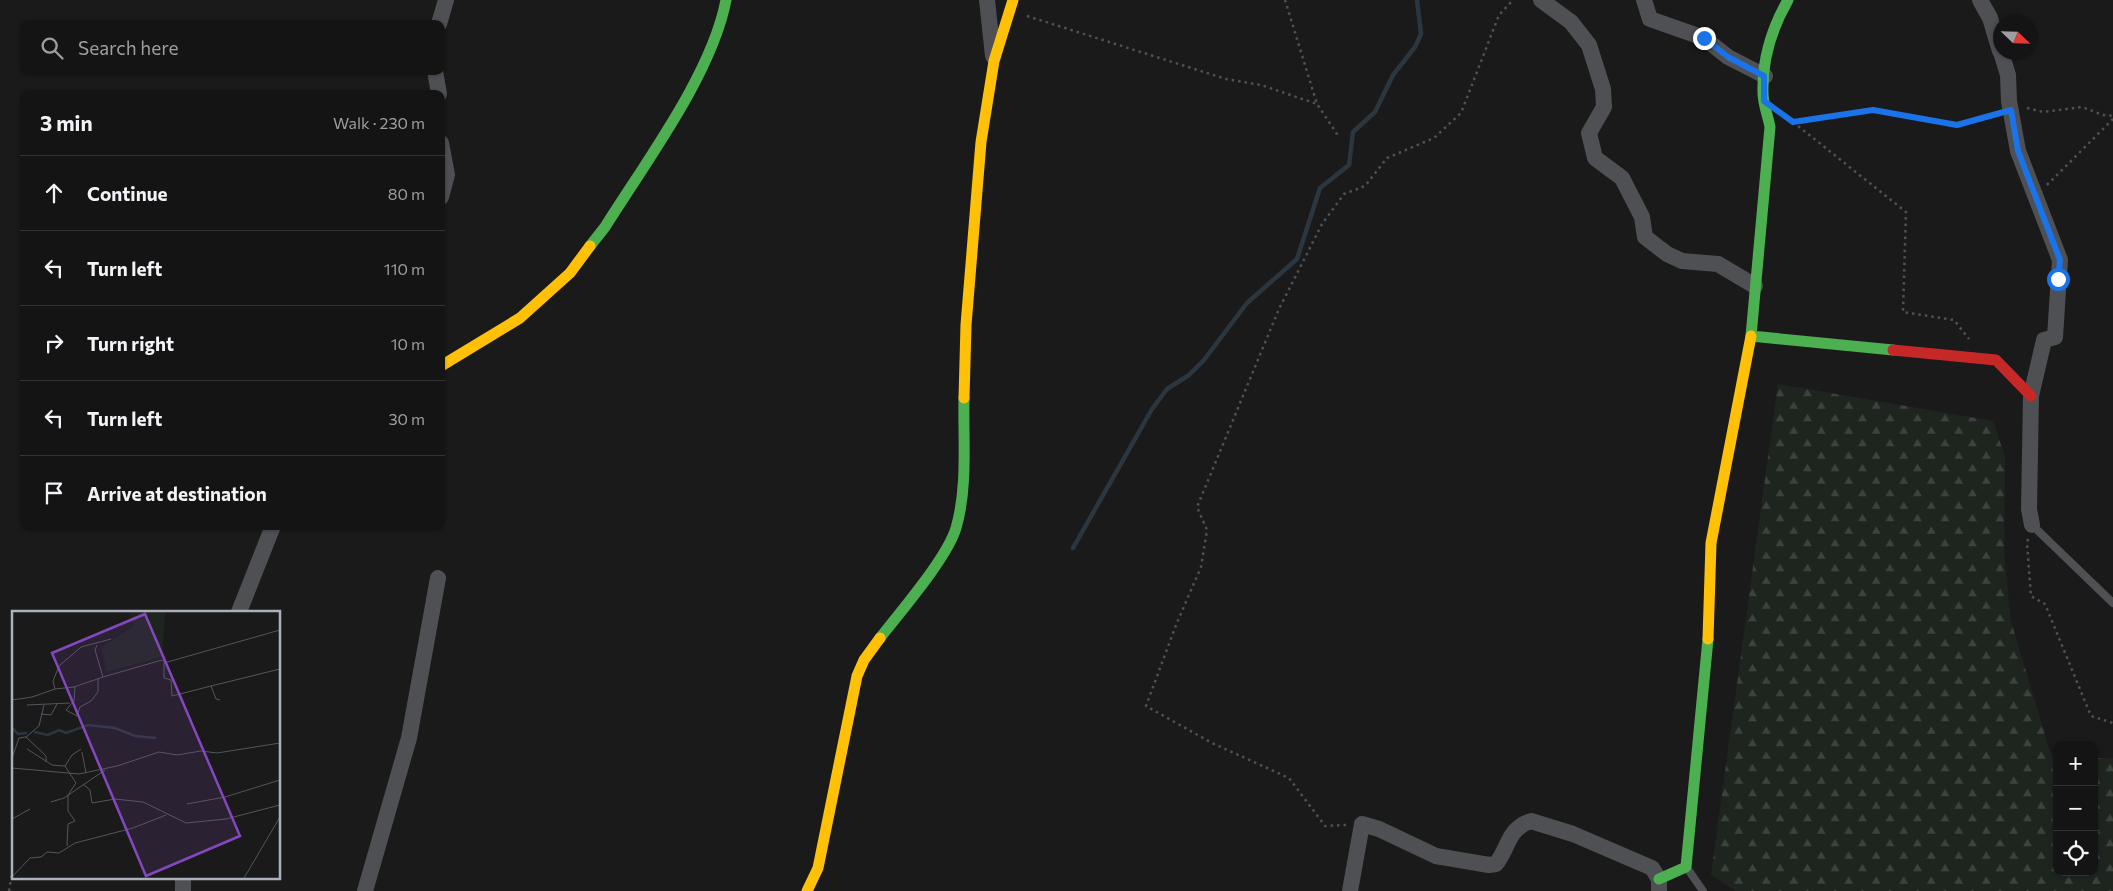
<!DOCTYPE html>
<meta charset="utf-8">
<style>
body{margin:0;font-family:Commissioner,sans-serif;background:#212122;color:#f1f3f6}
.controls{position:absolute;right:15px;bottom:15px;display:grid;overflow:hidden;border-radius:10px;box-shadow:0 1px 4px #0004}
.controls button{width:45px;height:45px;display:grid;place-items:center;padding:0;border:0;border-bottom:1px solid #333334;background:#141414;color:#f1f3f6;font:25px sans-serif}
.compass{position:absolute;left:1993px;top:15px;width:45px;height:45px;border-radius:50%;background:#141414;box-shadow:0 1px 4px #0004;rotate:113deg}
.stop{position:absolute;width:15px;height:15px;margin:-11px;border:4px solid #1a73e8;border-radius:50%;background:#fff}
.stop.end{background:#1a73e8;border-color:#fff;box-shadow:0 1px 5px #0008}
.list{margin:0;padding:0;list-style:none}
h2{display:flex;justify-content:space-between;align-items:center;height:65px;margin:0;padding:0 20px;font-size:21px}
h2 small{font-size:16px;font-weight:400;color:#9d9ea0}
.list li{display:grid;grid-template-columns:32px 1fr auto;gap:15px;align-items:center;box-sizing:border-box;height:75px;padding:0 20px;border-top:1px solid #333334}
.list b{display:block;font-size:19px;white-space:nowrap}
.list em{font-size:16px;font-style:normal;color:#9d9ea0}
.icon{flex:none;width:28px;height:28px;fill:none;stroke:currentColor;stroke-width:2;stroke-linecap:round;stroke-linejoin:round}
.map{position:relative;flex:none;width:2113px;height:891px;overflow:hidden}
.search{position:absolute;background:#141414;box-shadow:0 1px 4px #0004;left:20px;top:20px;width:425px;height:55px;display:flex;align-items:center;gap:12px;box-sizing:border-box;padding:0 18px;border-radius:10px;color:#9d9ea0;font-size:19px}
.panel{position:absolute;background:#141414;box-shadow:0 1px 4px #0004;left:20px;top:90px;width:425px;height:440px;border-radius:10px}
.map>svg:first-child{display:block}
.forest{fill:url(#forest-firs)}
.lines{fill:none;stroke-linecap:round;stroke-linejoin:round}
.stream{stroke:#2c363e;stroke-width:4.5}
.path{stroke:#505155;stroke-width:2.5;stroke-dasharray:2.5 4;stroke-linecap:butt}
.lane{stroke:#4e5054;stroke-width:8}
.street{stroke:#4e5054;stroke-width:16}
.fast{stroke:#4caf50;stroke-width:11}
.slow{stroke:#ffc107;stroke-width:11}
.jam{stroke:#c62828;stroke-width:11}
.route{stroke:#1a73e8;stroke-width:6}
.inset-river{fill:none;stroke:#2c363e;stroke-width:2.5}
.inset-road{fill:none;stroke:#54565b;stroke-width:1}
.view{fill:#8547be;fill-opacity:0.15;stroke:#8547be;stroke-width:2.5}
.inset-edge{fill:none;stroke:#abb1bc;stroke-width:2.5}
</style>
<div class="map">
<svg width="2113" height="891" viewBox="0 0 2113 891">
<defs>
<pattern id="forest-firs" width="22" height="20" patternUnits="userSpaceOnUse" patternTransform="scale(1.25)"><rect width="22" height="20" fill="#1e251f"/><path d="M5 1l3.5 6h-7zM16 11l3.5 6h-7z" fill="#3c423e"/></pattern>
</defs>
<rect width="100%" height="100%" fill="#1a1a1b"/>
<path class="forest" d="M1778,384L1993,421L2005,457L2004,554L2011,621L2051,755L2057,756V872H2094V758H2113V891H1736L1711,875Z"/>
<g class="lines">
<path class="stream" d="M1073,548L1152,409L1167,389L1189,375L1204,360L1247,303L1297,259L1320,188L1349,165L1353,132L1375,112L1393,75L1415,47L1421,34L1417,0"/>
<g class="path">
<path d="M1285,0L1317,104L1339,137"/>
<path d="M1027,16L1226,79L1261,85L1317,104"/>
<path d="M2027,108L2043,112L2082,107L2103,115L2113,116"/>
<path d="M1788,118L1906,212L1903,312L1954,320L1969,339"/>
<path d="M1793,122L1873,110L1957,125L1996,114"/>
<path d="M2047,185L2113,119"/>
<path d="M2028,539L2027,543L2031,596L2045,604L2091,716L2113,723"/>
<path d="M1346,825L1325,826L1289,778L1212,743L1146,706L1176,625L1201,567L1207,530L1197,507L1279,309L1322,224L1344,194L1365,186L1387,158L1434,138L1461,113L1499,15L1513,0"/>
<path d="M9,891L14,861"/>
</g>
<g class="lane">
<path d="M2032,525L2113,603"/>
<path d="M1687,868L1703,891"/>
</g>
<g class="street">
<path d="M987,0L993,56"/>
<path d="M1541,0L1571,22L1589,45L1603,89L1604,107L1589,133L1595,158L1622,178L1642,217L1645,237L1667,254L1682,261L1718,264L1755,286"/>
<path d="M1644,0L1650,19L1704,38L1728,57L1765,76"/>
<path d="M1980,0L1990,18L2000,51"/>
<path d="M439,24L446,0"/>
<path d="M2001,52L2008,75L2009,101L2018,151L2060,260L2055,337L2044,340L2031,396L2029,509L2032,525"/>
<path d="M435,71L439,94"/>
<path d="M441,143L447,175L441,197"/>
<path d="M239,612L273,526"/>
<path d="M183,891V877"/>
<path d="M365,891L409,738L438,578"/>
<path d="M1350,891L1362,824L1379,829L1436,856L1489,865L1496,864C1509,848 1507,829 1531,821L1573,834L1652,868L1659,879V891"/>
</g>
<g class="fast">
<path d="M1788,0C1772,28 1762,60 1763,93C1763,104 1768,116 1770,127L1751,336L1893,350"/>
<path d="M590,246L605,227C645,163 712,74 726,0"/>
<path d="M880,638C901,611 947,558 956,528C968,487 963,439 964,398"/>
<path d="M1659,879L1686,867L1708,639"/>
</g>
<g class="slow">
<path d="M441,366L520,318L570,273L590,246"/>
<path d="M964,398L966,325L981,142L994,61L1013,0"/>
<path d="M1708,639L1711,543L1751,336"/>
<path d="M807,891L818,868L857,676L864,660L880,638"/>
</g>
<path class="jam" d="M1893,350L1996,360L2031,396"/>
</g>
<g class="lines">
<path class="route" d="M1704,38L1728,57L1764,76V101L1793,122L1873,110L1957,125L2011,110L2018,151L2060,260L2058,279"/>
</g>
<g transform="translate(12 611)">
<rect width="268" height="268" fill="#1a1a1b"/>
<path d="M117,1H153L150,46L95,61L89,36L122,15Z" fill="#1e251f"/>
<path class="inset-river" d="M0,117L6,123L15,122M22,121L36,124L47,119L54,122L76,114L103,117L123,125L144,127"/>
<path class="inset-road" d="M91,66L150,49L152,51M199,75L160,85L159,69L152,67V52L268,19M63,76L62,90L54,99L65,105L68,96L79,90L86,81V67M43,78L62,76L91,66L83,39L85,34M0,89L20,86L43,78L41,70L47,55L69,36L99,28M208,89L204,88L199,75L268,58M15,94L58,92M32,94L27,115L14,126L34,145V151M29,103L39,104L45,93M15,138L40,154L53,155L60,144L69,138M70,141L74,162M0,147L7,127L14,126M53,155L64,172L56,184V200L63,210L56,213L55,235M0,157L67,163L105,155L147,141L165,144L189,140L205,142L268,132M72,174L78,179L80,192L103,188L131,191L174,212L214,208L268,194M39,191L52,187L93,159M175,193L213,186L268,169M0,208L18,198M0,266L18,247L29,246L35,241L47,242L63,232L121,217L154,204M232,267L268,206"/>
<path class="view" d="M133,3L228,225L134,265L40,42Z"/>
<rect width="268" height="268" class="inset-edge"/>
</g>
</svg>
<div class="controls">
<button>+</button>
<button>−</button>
<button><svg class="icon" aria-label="locate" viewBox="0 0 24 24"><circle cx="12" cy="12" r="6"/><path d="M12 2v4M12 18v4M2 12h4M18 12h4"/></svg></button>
</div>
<svg class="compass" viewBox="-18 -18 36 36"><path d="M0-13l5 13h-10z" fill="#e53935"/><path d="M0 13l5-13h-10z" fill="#9d9ea0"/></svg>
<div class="stop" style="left:2058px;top:279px"></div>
<div class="stop end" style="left:1704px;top:38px"></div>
<div class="search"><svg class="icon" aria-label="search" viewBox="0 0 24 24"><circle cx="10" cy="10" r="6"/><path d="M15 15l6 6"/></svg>Search here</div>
<section class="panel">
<h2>3 min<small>Walk · 230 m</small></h2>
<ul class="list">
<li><svg class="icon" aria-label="ahead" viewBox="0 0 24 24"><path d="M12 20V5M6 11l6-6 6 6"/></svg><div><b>Continue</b></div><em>80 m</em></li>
<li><svg class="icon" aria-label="left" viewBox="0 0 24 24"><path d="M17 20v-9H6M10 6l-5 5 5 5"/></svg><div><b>Turn left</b></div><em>110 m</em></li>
<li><svg class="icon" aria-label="right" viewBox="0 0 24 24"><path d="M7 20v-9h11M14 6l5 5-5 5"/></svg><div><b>Turn right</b></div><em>10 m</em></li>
<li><svg class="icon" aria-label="left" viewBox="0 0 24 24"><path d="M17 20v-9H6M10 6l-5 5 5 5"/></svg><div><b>Turn left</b></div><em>30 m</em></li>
<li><svg class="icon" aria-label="arrive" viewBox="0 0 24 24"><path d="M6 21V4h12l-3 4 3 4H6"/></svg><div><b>Arrive at destination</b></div></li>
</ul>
</section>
</div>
